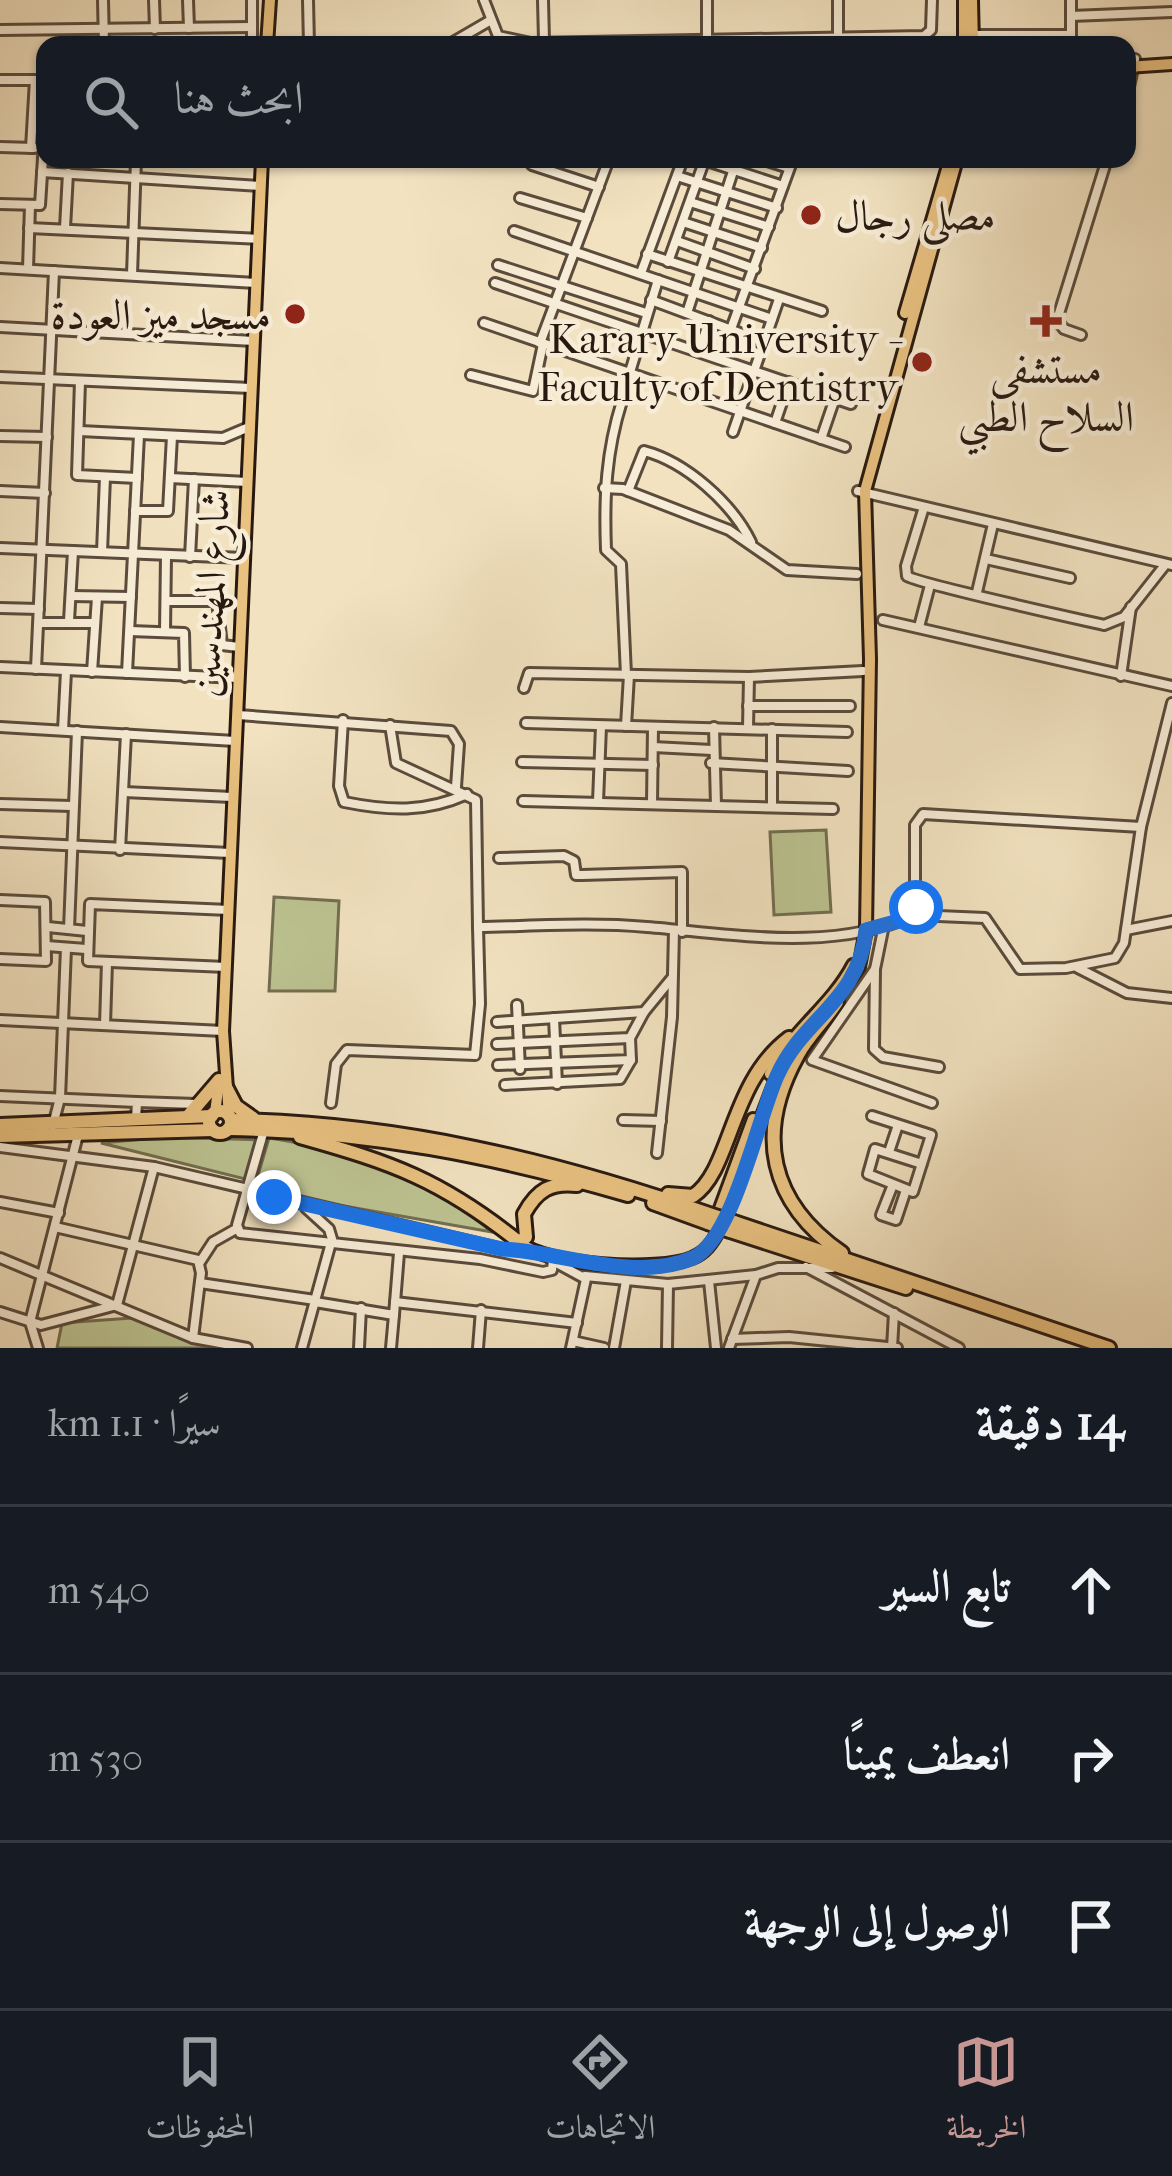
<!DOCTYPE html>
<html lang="ar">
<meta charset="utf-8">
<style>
body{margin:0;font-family:"IM FELL French Canon",Amiri,serif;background:#242831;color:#f1f3f6;direction:rtl}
.stop{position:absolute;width:36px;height:36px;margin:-27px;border:9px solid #1a73e8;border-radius:50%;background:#fff}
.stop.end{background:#1a73e8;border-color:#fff;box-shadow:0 3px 12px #0008}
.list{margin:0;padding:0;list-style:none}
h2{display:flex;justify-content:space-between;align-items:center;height:156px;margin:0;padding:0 48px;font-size:51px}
h2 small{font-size:39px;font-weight:400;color:#9ea1a6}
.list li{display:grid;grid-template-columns:78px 1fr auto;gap:36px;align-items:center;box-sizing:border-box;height:168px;padding:0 48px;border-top:3px solid #363941}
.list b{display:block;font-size:45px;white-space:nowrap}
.list em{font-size:39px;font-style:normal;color:#9ea1a6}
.icon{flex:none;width:66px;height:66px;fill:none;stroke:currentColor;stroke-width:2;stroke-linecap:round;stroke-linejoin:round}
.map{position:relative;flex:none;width:1172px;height:1348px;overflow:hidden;direction:ltr}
.search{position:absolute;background:#171b24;box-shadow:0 3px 9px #0004;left:36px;right:36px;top:36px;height:132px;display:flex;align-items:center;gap:30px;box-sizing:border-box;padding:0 42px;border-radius:24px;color:#9ea1a6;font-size:45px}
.sheet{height:660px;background:#171b24}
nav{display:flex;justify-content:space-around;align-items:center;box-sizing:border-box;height:168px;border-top:3px solid #363941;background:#171b24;font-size:33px;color:#9ea1a6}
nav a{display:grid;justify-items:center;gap:6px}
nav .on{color:#c59692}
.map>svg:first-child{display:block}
.green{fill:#bcc391;stroke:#726e50;stroke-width:3}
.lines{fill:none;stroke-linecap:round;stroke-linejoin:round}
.minor-casing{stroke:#5a4b3c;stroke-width:14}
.major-casing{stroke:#281910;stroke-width:16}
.highway-casing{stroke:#281910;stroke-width:18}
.minor{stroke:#f7ecd6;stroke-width:8}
.major{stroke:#e9c180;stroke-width:10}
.highway{stroke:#e9c180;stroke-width:12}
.highway-bridge-casing{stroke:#281910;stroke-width:18;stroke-linecap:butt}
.highway-bridge{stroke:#e9c180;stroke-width:12}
.route{stroke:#1a73e8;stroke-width:15}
.poi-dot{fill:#8f2418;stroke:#f7ecd6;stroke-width:4.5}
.labels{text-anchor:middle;stroke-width:9;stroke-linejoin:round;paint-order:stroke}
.poi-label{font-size:42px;fill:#281910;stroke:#f7ecd6;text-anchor:end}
.street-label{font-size:42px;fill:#281910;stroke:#f7ecd6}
</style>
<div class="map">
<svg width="1172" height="1348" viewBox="0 0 1172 1348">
<rect width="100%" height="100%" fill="#f2e2c0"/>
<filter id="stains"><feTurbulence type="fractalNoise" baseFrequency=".00167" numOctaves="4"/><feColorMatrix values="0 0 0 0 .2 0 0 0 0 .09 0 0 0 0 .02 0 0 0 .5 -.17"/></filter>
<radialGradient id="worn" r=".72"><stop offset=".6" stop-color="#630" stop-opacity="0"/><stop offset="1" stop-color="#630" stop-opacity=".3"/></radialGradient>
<g class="green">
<path d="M826,830L831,912L774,915L770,832Z"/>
<path d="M274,897L339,901L335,991H269Z"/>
<path d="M167,1137L260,1140L249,1180L101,1143Z"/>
<path d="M269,1138C356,1151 423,1176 492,1232L287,1196L256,1182Z"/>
<path d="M146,1317L209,1348H57L62,1323Z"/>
</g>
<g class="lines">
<g class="minor-casing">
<g id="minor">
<path d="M103,0L104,45"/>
<path d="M154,0L155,29"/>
<path d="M188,0L189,28"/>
<path d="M308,0L309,45"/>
<path d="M484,0L498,36L531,43L924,36L931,30L932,0"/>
<path d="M543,0L544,40"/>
<path d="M707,0V45"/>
<path d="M838,0V45"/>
<path d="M1071,0V45"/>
<path d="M1071,16L1172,12"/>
<path d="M0,30L252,27"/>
<path d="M973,35H1071"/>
<path d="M252,45V0"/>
<path d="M448,45L491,20"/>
<path d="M0,80H45"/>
<path d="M1127,96L1135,59"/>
<path d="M0,147L34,148"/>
<path d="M31,148L35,80"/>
<path d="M761,159L789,168"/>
<path d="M704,160L783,186"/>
<path d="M532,165L599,187"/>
<path d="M42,172L260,186"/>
<path d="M677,176L777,208"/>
<path d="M520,198L587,218"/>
<path d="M690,202L769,227"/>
<path d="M0,204L40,205L45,127"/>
<path d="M683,222L762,248"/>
<path d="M29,228L259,239"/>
<path d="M65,228L68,173"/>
<path d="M514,231L772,319"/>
<path d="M677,241L755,269"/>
<path d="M647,254L822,311"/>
<path d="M668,262L705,159"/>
<path d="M498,265L646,313"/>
<path d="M0,268L256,283"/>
<path d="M28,269L30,205"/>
<path d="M641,273L683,159"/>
<path d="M132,275L136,159"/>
<path d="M495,283L851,404"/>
<path d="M651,300L764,342"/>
<path d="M687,313L737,159"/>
<path d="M484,323L845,447"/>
<path d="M0,327L254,341"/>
<path d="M731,329L793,159"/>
<path d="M1081,335L1064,329L1057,320L1107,159"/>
<path d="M540,343L609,159"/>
<path d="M699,351L709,321"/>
<path d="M630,372L658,280"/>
<path d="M471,375L533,391L543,344"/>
<path d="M0,377L251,388"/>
<path d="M80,381L77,475L137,478"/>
<path d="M622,401C606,452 604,496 606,550L621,564L626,675"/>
<path d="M775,423L789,382"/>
<path d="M80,431L223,438L249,427"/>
<path d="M733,432L779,299"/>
<path d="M0,436L47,437"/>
<path d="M821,439L835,398"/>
<path d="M170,478L247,482"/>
<path d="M604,488L623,489L729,530L787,570L857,574"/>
<path d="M0,491L45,493"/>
<path d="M628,491L644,451C686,462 732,503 751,542"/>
<path d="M858,491L1172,565"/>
<path d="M924,507L906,566L907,576C916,583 1078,619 1104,625L1124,617L1165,565"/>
<path d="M135,511H168L172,436"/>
<path d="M0,548L244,558"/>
<path d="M102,552L105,477"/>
<path d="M190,557L194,479"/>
<path d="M986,559L1070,578"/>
<path d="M977,592L993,524"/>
<path d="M71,596L131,597"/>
<path d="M166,601H217L222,645L239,647"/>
<path d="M0,608L39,609"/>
<path d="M883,620L1172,686"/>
<path d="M69,621L73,551"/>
<path d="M39,623H95"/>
<path d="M919,627L930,585"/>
<path d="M130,631L184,633L185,677"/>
<path d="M165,631L166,556"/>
<path d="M0,667L238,678"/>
<path d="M36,669L54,271"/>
<path d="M92,672L97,597"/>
<path d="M127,673L139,435"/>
<path d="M1121,676L1131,607"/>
<path d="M524,688L529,673L749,677L863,671"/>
<path d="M748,706H850"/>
<path d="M238,715L451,731L459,744L456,787"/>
<path d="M343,720L339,786L344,802C389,811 425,813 467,794"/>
<path d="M526,723L847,732"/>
<path d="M390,725L396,763L476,800L478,927C534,926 591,922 647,927C734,934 832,953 915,915V825L923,814L1141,827"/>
<path d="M626,726L629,675"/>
<path d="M0,727L235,741"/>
<path d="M714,727L716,806"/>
<path d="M748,728L749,677"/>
<path d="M772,729V807"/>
<path d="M63,730L66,671"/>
<path d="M653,747L712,750"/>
<path d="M522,762L653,765"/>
<path d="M711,763L848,771"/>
<path d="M124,792L232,797"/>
<path d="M523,801L833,809"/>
<path d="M598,802L601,726"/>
<path d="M0,804L72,806"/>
<path d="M652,804L653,727"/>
<path d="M0,842L230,853"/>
<path d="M120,850L126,734"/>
<path d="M499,858L564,856L574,861L576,875H582L682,872V932"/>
<path d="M0,900L45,902L46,961L0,959"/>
<path d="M915,915L985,918L1020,969L1066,968L1115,958L1124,943L1141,827L1172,703"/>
<path d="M884,925L875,969L812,1060L932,1103"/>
<path d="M48,927L87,931"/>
<path d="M69,929L77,731"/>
<path d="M1126,930L1172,921"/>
<path d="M47,946L86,949"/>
<path d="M226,967L88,961L90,904L229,910"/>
<path d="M1078,968L1127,993L1172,998"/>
<path d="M875,969L874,1049L883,1057L939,1067"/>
<path d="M517,1005L520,1069"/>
<path d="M554,1018L557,1084"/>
<path d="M0,1020L223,1031"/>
<path d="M497,1022L644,1012L672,978"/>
<path d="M105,1025L107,962"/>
<path d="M497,1044L630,1038L644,1012"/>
<path d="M498,1065L631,1060L630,1038"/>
<path d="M505,1085L620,1079L631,1060"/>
<path d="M0,1096L137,1102L136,1119"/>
<path d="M137,1102L196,1104"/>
<path d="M331,1103L336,1064L347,1050L475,1055L480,1004L478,927"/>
<path d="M872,1116L931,1135L913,1192L868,1174L875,1149L922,1164"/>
<path d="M623,1120L661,1121"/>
<path d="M53,1125L60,1098L66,948"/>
<path d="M264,1130L237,1225L240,1233L480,1259L543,1272L552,1270L553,1261"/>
<path d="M0,1147L154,1167L503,1249L523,1247"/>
<path d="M889,1152L898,1125"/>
<path d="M657,1153L672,1017L674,931"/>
<path d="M892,1187L881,1215L896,1220L906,1190"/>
<path d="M0,1202L59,1213"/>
<path d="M55,1227L198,1260L201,1273L193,1338"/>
<path d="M0,1258L193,1338L247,1348"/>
<path d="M551,1260L586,1279L571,1348"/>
<path d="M200,1262L213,1242L236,1229"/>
<path d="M806,1267L959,1348"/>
<path d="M585,1276L668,1284L756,1275"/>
<path d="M709,1281L716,1348"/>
<path d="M200,1283L315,1300"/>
<path d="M315,1302L394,1315L399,1253"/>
<path d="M395,1302L577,1323"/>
<path d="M0,1312L41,1325L117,1305L154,1167"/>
<path d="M732,1339L789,1337L897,1348"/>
<path d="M573,1341L604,1348"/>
<path d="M38,1348L30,1322L78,1135"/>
<path d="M302,1348L332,1239L329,1229L306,1208"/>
<path d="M359,1348L361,1308"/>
<path d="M391,1348L394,1315"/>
<path d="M478,1348L481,1310"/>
<path d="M614,1348L626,1281"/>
<path d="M667,1348L668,1284"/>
<path d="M729,1348L756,1275L778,1268H832"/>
<path d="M892,1348L894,1313"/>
</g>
</g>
<g class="major-casing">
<g id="major">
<path d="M972,0L973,45"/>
<path d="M267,45L270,0"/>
<path d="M964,45V0"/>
<path d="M1127,67L1172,64"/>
<path d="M905,313L950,159"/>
<path d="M830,1008L859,967L866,930L870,659L865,491L957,159"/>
<path d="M770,1074C791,1031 831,1007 853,965"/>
<path d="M215,1113L219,1082"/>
<path d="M229,1117L223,1031L262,159"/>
<path d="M718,1214L753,1119"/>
<path d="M519,1242C545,1266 659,1272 692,1258C705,1253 712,1243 718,1232L779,1071L813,1025"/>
</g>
</g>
<g class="highway-casing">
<g id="highway">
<path d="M837,1002C825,1021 808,1036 798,1055C754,1134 770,1203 842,1253"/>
<path d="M224,1083L236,1106L253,1118"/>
<circle cx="220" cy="1122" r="11"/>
<path d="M189,1115L219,1080"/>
<path d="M231,1120C400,1123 553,1160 712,1215"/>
<path d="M0,1125L212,1116"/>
<path d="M228,1129C368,1131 494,1156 628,1195"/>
<path d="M0,1136L213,1130"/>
<path d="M300,1137C393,1163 441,1180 519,1242L526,1237L524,1214C537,1190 551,1182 577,1185"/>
<path d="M668,1194L693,1196C732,1170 729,1083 789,1038"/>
<path d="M653,1203L708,1223"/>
<path d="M734,1222L1109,1348"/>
<path d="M730,1231L906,1288"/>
</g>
</g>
<use href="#minor" class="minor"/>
<use href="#major" class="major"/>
<use href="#highway" class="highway"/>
<g class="highway-bridge-casing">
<g id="highway-bridge">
<path d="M712,1215L734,1222"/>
<path d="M708,1223L730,1231"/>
</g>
</g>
<use href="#highway-bridge" class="highway-bridge"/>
</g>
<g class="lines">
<path class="route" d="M274,1197L502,1249C558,1251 635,1283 693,1258C733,1240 758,1118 777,1076C803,1017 859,1002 866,930L913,917L916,907"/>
</g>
<g class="poi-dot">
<circle cx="811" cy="215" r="12"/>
<circle cx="295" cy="314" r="12"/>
<path d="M1040 303h12v12h12v12h-12v12h-12v-12h-12v-12h12z"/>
<circle cx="922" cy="362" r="12"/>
</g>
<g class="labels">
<g class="poi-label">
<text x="835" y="230" text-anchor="start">مصلى رجال</text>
<text x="271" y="329">مسجد ميز العودة</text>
<text x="898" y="353">Karary University -<tspan x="898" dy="48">Faculty of Dentistry</tspan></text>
<text x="1046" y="383" text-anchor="middle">مستشفى<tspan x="1046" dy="48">السلاح الطبي</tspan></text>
</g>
<g class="street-label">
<text transform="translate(209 593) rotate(-87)" y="15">شارع المهندسين</text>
</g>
</g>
<rect width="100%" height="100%" filter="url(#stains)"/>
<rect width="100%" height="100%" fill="url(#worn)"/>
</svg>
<div class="stop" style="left:916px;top:907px"></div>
<div class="stop end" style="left:274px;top:1197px"></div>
<div class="search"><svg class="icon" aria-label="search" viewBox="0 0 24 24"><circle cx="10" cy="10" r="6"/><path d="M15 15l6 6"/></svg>ابحث هنا</div>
</div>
<section class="sheet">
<h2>14 دقيقة<small>سيرًا · 1.1 km</small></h2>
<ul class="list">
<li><svg class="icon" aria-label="ahead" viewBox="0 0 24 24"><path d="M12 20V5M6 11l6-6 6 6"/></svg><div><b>تابع السير</b></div><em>540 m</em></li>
<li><svg class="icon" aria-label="right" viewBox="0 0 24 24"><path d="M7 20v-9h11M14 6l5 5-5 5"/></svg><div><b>انعطف يمينًا</b></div><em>530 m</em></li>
<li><svg class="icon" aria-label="arrive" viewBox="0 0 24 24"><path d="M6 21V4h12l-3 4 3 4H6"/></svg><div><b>الوصول إلى الوجهة</b></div></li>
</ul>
</section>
<nav>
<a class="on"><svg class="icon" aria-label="map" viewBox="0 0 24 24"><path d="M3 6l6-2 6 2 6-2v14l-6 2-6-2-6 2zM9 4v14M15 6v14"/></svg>الخريطة</a>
<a><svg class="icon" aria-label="directions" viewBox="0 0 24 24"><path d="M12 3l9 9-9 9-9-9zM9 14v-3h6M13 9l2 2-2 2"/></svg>الاتجاهات</a>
<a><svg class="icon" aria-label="saved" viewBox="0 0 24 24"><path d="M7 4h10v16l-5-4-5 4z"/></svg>المحفوظات</a>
</nav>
